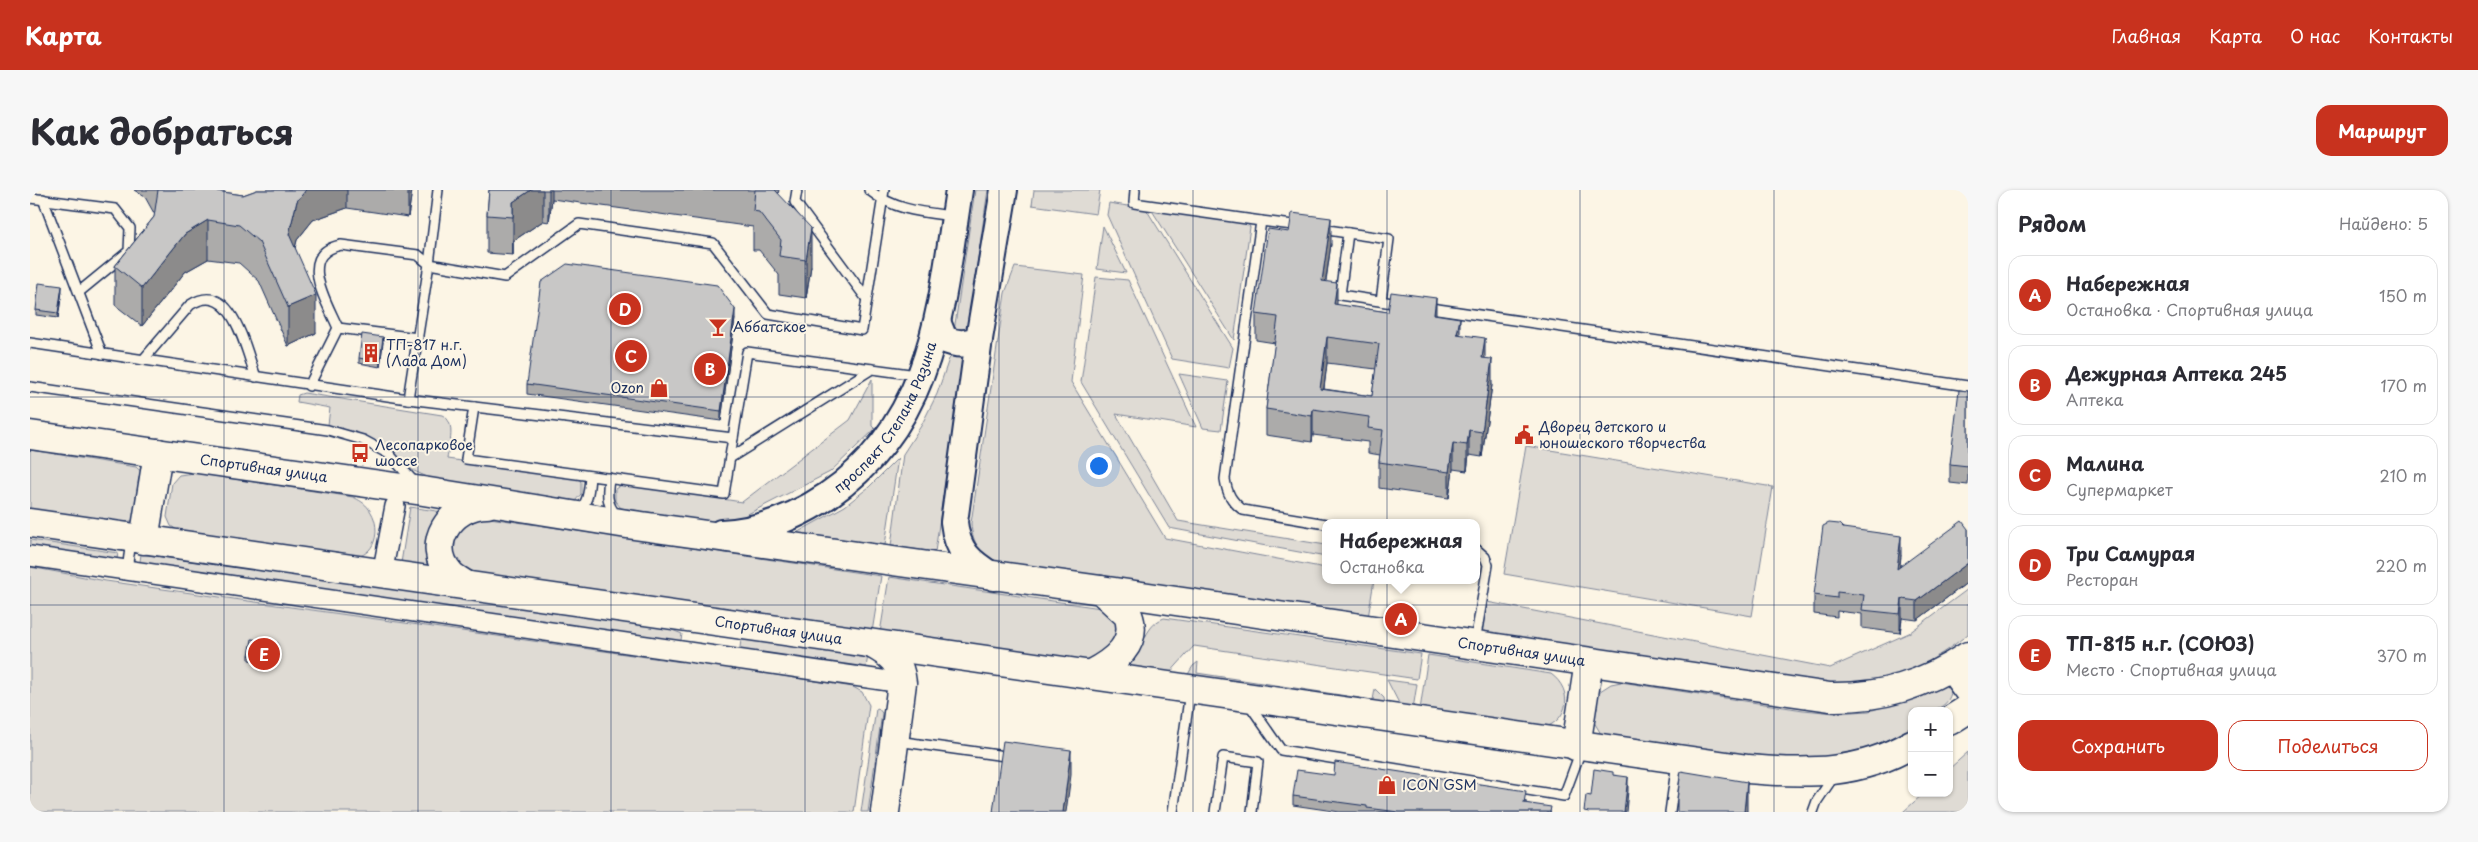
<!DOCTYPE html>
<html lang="ru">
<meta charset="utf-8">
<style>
body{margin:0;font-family:"Playpen Sans",sans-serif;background:#f7f7f7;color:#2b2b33}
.controls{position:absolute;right:15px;bottom:15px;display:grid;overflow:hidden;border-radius:10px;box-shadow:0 1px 4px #0004}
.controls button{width:45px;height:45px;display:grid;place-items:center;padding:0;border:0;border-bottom:1px solid #e1e1e2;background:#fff;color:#2b2b33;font:25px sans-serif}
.you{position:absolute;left:1068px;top:275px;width:18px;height:18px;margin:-12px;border:4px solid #fff;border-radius:50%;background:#1a73e8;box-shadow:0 0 0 8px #1a73e833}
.badge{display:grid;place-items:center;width:32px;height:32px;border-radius:50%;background:#c8321e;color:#fff;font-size:16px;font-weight:700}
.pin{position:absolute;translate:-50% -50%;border:2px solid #fff;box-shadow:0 1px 5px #0006}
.popup{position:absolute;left:1292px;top:329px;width:158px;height:65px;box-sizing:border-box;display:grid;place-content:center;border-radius:10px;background:#fff;filter:drop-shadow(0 1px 4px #0005);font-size:16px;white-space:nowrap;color:#7c7c81}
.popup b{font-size:19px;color:#2b2b33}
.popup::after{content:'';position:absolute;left:50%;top:100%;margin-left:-10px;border:10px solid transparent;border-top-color:#fff}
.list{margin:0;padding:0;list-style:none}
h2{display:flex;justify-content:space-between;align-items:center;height:65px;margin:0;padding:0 20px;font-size:21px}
h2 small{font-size:16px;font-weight:400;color:#7c7c81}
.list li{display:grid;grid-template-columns:32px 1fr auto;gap:15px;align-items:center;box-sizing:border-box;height:80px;margin:0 10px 10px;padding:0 10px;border:1px solid #e1e1e2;border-radius:15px}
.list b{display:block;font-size:19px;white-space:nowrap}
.list p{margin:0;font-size:16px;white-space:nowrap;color:#7c7c81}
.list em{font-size:16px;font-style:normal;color:#7c7c81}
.actions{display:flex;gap:10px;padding:15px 20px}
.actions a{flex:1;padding:11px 0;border:1px solid #c8321e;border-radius:15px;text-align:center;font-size:18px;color:#c8321e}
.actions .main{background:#c8321e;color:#fff}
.map{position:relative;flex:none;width:1938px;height:622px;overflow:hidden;border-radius:15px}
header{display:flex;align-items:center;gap:30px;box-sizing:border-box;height:70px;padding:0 25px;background:#c8321e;color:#fff}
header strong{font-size:24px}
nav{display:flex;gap:28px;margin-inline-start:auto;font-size:18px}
.intro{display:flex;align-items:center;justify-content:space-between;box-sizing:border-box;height:120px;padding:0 30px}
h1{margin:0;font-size:35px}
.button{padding:12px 22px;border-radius:15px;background:#c8321e;color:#fff;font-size:18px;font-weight:700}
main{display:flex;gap:30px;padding:0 30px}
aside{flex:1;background:#fff;border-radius:15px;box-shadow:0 1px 4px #0004}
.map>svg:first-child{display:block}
.green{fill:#dfdbd4;stroke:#7d8599}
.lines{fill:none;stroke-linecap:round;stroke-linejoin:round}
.service-casing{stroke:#1b2f5e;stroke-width:12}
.minor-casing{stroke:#1b2f5e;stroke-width:22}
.secondary-casing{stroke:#1b2f5e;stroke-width:30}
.primary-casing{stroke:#1b2f5e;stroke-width:31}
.service{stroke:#fcf5e5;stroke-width:9}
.minor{stroke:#fcf5e5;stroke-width:19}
.secondary{stroke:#fcf5e5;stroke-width:26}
.primary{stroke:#fcf5e5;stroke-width:28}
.wall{fill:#acabaa;stroke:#1b2f5e;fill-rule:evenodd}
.shaded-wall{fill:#8c8b8b;stroke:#1b2f5e}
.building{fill:#c8c7c6;stroke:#1b2f5e;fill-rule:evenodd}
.grid{fill:none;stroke:#1b2f5e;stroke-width:1;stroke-opacity:0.55}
.labels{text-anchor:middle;stroke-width:4;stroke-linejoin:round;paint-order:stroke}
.poi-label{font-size:14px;fill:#1b2f5e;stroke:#fcf5e5;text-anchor:start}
.street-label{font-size:14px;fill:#1b2f5e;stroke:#fcf5e5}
</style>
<header>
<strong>Карта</strong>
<nav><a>Главная</a><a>Карта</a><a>О нас</a><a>Контакты</a></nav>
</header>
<div class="intro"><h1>Как добраться</h1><a class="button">Маршрут</a></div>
<main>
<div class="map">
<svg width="1938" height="622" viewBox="0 0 1938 622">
<rect width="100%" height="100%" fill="#fcf5e5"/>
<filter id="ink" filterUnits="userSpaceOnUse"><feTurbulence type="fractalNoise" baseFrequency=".02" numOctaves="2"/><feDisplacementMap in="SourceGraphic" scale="10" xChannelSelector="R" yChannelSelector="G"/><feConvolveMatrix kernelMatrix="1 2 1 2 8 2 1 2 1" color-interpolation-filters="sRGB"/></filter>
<g filter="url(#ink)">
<g class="green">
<path d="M945,0H958L937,143L924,141Z"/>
<path d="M1004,0H1070L1066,24L1002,15Z"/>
<path d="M1079,13L1116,19L1203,158L1199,178L1142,169L1077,25Z"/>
<path d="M1121,19L1217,33L1220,37L1204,150Z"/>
<path d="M1073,36L1096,83L1067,79Z"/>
<path d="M985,77L1054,85L1041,192L1135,348L1296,378V390H1344L1338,428L969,374C951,366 942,353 941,333L975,103Z"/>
<path d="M1066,87L1098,90L1166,237L1086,224L1148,331L1296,355V367L1139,338L1051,192Z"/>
<path d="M923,165L930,166L933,172L905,362L861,356L873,264L891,236L907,204L919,169Z"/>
<path d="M1149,184L1198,191L1191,240L1173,238Z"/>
<path d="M842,189V236L845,239L800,282L708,329L684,332L591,318L585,311V299L593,294L712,312L820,230Z"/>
<path d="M274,203L412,225C427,232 419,255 417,269L548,287L551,292V304L545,311L408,292L382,280L359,261L330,244L298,235L300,218L267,212L268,205Z"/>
<path d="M1496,256L1743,297L1722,426L1474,384Z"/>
<path d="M0,260L106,277L114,284L106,330L90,333L0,319Z"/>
<path d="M868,268L855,355L781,345L780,349L759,347L815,316L839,297Z"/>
<path d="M165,283L323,307C329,310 335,313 339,319C351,335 348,363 326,367L147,340L141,336L137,327L142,293L149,285Z"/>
<path d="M380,317L413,322L402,377L371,373Z"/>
<path d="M453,327L851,386L842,442L448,386C443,384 438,382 434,379C418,366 421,341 438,331C442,329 448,328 453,327Z"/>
<path d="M0,350L88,363L86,375L0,362Z"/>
<path d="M111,364L240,382L253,381L630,435L652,444L650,456L109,379Z"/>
<path d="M0,377L76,391L652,472V470L823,497L832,502L839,515L824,622H0Z"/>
<path d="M859,387L1071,418L1085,428L1090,444L1062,473L850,443Z"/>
<path d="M1938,399V444C1915,463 1876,488 1846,493C1832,495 1818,495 1804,496L1453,445L1452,441L1457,412L1800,478L1879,443Z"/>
<path d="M1134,428L1391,464L1387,489L1164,456L1138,485L1097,479C1113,462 1113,436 1134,428Z"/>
<path d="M732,449L838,465L835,484L709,465L711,450Z"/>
<path d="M1398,465L1521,484C1543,500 1540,530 1513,538L1390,520Z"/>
<path d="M1168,472L1167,483L1343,510L1345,499L1354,508L1355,515L1157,486L1163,476Z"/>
<path d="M1357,490L1387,494L1383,519L1371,517Z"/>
<path d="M1591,492L1773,520L1805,523L1839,521L1867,513L1912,494L1917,496L1921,503C1916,522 1897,521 1882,521V537L1833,562L1773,572L1579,548L1571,544L1561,527L1567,503L1581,494Z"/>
<path d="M848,518L852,523L838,622H831L846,519Z"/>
<path d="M1938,562V622H1873L1894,603H1919V579Z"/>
</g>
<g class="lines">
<g class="service-casing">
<g id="service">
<path d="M408,0L399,74L475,87L549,34L683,53L738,124L832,140L854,0"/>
<path d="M767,0L765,12L836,108"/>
<path d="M839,0C864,20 891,22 922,26"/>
<path d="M1105,0L1104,13L1231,31L1195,289C1197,303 1201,311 1213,320L1296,334"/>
<path d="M0,8L85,19L100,38L99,61L49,102"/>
<path d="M13,9L72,164"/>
<path d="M1231,31L1271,36"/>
<path d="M1291,39L1318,43L1310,105L1369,114"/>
<path d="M1318,43L1359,49L1351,111"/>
<path d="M1394,117L1938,196"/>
<path d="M308,138L388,148"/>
<path d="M0,153L378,209L703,248L717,162L887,185"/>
<path d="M113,170L160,115C202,88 215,159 226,187"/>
<path d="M279,196L308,138C297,112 266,64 311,55L388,65L399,74L378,209"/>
<path d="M0,197L298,240L333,250L359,264L386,294"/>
<path d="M444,217L436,269L694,304L703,248"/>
<path d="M700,268L842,179"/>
<path d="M579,288C577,304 576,314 587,326"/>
<path d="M546,321C559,316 559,297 560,286"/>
<path d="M97,380L101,351"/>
<path d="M1445,452L1458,375L1455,367L1446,359"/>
<path d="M1219,514L1251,560L1534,606L1551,560"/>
<path d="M867,551L975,566"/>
<path d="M1143,622L1160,502"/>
<path d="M1185,622L1193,567L1228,572L1222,622"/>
<path d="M1640,622L1647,572"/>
<path d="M1783,622L1787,611L1804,586"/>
</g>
</g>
<g class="minor-casing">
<g id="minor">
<path d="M0,366L872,493"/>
<path d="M352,384L365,316"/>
</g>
</g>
<g class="secondary-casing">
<g id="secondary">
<path d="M908,134L914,149C926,155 937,155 949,149"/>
<path id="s1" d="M691,343C730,341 766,327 797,306C904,233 911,117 929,0"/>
<path d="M964,387C940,372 927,362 924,332L949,149L974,0"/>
</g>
</g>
<g class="primary-casing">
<g id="primary">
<path id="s2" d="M0,245L393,301L597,334L1071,400L1098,425C1109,454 1084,472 1061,484"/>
<path id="s3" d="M0,333L1718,579C1777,584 1829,585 1882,554"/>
<path d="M114,350L128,263"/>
<path d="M437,396C432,392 425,389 421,385C393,355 421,314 457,314"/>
<path id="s4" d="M1071,400L1800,507C1852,508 1894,495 1938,466"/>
<path d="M844,455C862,465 870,472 872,493L855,622"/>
<path d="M1921,477L1938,500"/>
<path d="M1919,531L1938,519"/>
<path d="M1546,556L1559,472"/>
</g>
</g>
<use href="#service" class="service"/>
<use href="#minor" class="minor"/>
<use href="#secondary" class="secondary"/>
<use href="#primary" class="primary"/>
</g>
<g class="wall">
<path d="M104,0H184L186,1L213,5L227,0H382L378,27L317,18L283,30L267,50L265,58L286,143L258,156L229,91L209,73L178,69L155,82L112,136L85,115V76L124,27L125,25L115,7Z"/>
<path d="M459,0H749L748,4L781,76L776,108L749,104V85L729,60H723V37L522,9L519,32L513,31L483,51V65L457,63V25Z"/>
<path d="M1301,54L1296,91L1307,115L1358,122L1406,125L1430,145L1455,168L1462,195L1452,267L1439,265L1437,281L1423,279L1419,308L1349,298V272L1350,265L1338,263V252L1283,245L1282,252L1236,245V219L1245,153L1226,150V124ZM1297,173L1346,179L1342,206L1294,199Z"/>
<path d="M32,101L28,128L6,125V120Z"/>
<path d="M705,129L691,231L497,204V194Z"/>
<path d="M353,152L350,177L329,173V168Z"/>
<path d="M1938,201V295L1920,293V274Z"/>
<path d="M1813,338L1871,365L1870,377L1938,339V392L1887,430L1872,428L1870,443L1832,438V424L1807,421V427L1784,424V405Z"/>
<path d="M248,458L246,473L219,470V465Z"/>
<path d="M1304,585L1496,611V613L1521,622H1310L1263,615V606Z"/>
</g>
<g class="shaded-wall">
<path d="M276,0H317V18L283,30L267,50L259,83V44L267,11Z"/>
<path d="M378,0H382L378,27Z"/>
<path d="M501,0H513V31L483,51V65V12Z"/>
<path d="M519,0H522V9L519,32Z"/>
<path d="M1301,28V54L1292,116V91Z"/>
<path d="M178,30V69L155,82L112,136V98L155,44Z"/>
<path d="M781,38V76L776,108V70Z"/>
<path d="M1307,93V118L1304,114Z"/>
<path d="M32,96V101L28,128V123Z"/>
<path d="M286,105V143L258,156V117Z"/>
<path d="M1406,108V134L1404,124Z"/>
<path d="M705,119V129L691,231V221Z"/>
<path d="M1430,128V154L1427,144Z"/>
<path d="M353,147V152L350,177V172Z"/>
<path d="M1297,147V173L1291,220L1290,199Z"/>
<path d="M1455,148V174L1452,168Z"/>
<path d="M1462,169V195L1452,267V242Z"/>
<path d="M1283,219V245L1282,252V226Z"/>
<path d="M1439,240V265L1437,281V255Z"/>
<path d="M1423,253V279L1419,308V282Z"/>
<path d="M1871,346V365L1867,398V379Z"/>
<path d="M1938,373V392L1887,430V411Z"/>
<path d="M1872,409V428L1870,443V424Z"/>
<path d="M1041,560V585L1036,622H1033Z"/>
<path d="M1598,587V601L1596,622H1594Z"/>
<path d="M1717,592V622H1714Z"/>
</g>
<g class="building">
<path d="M128,0H184L186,1L213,5L227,0H276L267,11L259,44L286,105L258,117L229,52L209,35L178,30L155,44L112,98L85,76L124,27Z"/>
<path d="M459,0H501L483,12V27L457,25Z"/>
<path d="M725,0H745L781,38L776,70L749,66L751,50L729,22L723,21Z"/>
<path d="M1262,23L1301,28L1292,91L1307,93L1304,114L1358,122L1361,102L1406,108L1404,124L1430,128L1427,144L1455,148L1452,168L1462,169L1452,242L1439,240L1437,255L1423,253L1419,282L1349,272L1353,240L1338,238L1339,227L1283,219L1282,226L1236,219L1248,127L1226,124L1238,39L1259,42ZM1297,147L1349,154L1342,206L1290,199Z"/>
<path d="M537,74L687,95L705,119L691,221L497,194L511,92Z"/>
<path d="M9,93L32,96L28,123L6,120Z"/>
<path d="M332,144L353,147L350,172L329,168Z"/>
<path d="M1929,200L1938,201V276L1920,274Z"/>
<path d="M1932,331L1938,339V373L1887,411L1872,409L1870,424L1832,420L1834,405L1807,402V408L1784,405L1793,336L1799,333L1809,334L1813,338L1871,346L1867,379Z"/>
<path d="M222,449L248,453L246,468L219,465Z"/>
<path d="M973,551L1041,560L1033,622H963Z"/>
<path d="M1305,572L1496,601L1494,613L1521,617L1520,622H1369L1337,618V616L1263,606L1267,580L1304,585Z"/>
<path d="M1564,579L1583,582V585L1598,587L1594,622H1559L1554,621L1556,605L1561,606Z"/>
<path d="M1651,581L1717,592L1714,622H1647V610Z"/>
</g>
</g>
<path class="grid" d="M194,0V622M388,0V622M581,0V622M775,0V622M969,0V622M1163,0V622M1357,0V622M1550,0V622M1744,0V622M0,207H1938M0,415H1938"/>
<defs>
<g id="bar-bare" transform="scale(1.5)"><path d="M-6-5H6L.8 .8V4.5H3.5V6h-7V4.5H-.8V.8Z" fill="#c8321e" stroke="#fcf5e5" stroke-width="2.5" paint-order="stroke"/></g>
<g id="building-bare" transform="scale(1.5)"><path d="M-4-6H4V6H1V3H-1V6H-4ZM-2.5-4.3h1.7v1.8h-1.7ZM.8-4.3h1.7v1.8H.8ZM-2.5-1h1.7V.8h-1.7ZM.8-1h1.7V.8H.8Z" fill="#c8321e" stroke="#fcf5e5" stroke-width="2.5" paint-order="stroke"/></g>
<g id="shop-bare" transform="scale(1.5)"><path d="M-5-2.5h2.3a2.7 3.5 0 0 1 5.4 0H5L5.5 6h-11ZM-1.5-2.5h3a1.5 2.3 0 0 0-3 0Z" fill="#c8321e" stroke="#fcf5e5" stroke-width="2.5" paint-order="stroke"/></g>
<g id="civic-bare" transform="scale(1.5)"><path d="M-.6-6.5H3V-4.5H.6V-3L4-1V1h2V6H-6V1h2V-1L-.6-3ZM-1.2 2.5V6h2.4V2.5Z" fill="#c8321e" stroke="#fcf5e5" stroke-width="2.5" paint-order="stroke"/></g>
<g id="bus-bare" transform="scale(1.5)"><path d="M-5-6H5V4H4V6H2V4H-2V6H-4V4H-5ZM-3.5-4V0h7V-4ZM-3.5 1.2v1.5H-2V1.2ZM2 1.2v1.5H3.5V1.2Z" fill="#c8321e" stroke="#fcf5e5" stroke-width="2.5" paint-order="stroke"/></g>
</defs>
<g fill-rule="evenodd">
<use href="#bar-bare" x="688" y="137"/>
<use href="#building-bare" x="341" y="163"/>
<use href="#shop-bare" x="629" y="198"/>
<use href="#civic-bare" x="1494" y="245"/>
<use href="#bus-bare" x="330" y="263"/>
<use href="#shop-bare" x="1357" y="595"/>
</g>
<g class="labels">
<g class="poi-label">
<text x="703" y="142">Аббатское</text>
<text x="356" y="160">ТП-817 н.г.<tspan x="356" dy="16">(Лада Дом)</tspan></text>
<text x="614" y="203" text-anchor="end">Ozon</text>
<text x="1509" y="242">Дворец детского и<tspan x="1509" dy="16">юношеского творчества</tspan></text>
<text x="345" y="260">Лесопарковое<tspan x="345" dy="16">шоссе</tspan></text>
<text x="1372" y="600">ICON GSM</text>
</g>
<g class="street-label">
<text dy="5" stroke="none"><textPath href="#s1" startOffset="214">проспект Степана Разина</textPath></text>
<text dy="5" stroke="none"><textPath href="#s2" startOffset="236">Спортивная улица</textPath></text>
<text dy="5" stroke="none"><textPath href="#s3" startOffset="756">Спортивная улица</textPath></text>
<text dy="5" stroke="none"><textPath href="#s4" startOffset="425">Спортивная улица</textPath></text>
</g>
</g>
</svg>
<div class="controls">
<button>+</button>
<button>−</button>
</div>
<div class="you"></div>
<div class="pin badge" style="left:1371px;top:429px">A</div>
<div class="popup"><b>Набережная</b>Остановка</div>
<div class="pin badge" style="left:680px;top:179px">B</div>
<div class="pin badge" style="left:601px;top:166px">C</div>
<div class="pin badge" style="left:595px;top:119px">D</div>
<div class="pin badge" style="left:234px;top:464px">E</div>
</div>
<aside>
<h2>Рядом<small>Найдено: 5</small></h2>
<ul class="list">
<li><span class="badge">A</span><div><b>Набережная</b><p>Остановка · Спортивная улица</p></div><em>150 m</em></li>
<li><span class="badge">B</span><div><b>Дежурная Аптека 245</b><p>Аптека</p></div><em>170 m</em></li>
<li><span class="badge">C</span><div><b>Малина</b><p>Супермаркет</p></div><em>210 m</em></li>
<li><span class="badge">D</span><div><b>Три Самурая</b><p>Ресторан</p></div><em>220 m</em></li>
<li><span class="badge">E</span><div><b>ТП-815 н.г. (СОЮЗ)</b><p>Место · Спортивная улица</p></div><em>370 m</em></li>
</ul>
<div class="actions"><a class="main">Сохранить</a><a>Поделиться</a></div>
</aside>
</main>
